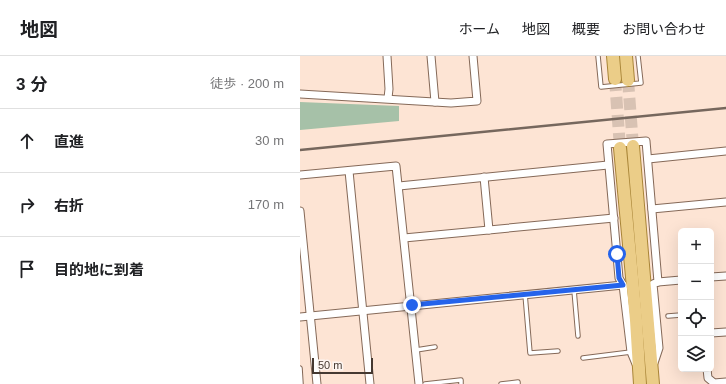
<!DOCTYPE html>
<html lang="ja">
<meta charset="utf-8">
<style>
body{margin:0;font-family:Arial,"Noto Sans JP",sans-serif;background:#f6f6f6;color:#202124}
.controls{position:absolute;right:12px;bottom:12px;display:grid;overflow:hidden;border-radius:6px;box-shadow:0 4px 16px #0002}
.controls button{width:36px;height:36px;display:grid;place-items:center;padding:0;border:0;border-bottom:1px solid #e0e0e0;background:#fff;color:#202124;font:20px sans-serif}
.scale{position:absolute;left:12px;bottom:10px;width:61px;box-sizing:border-box;padding-left:4px;border:2px solid #453931;border-top:0;font-size:11px;line-height:14px;white-space:nowrap;color:#453931;-webkit-text-stroke:3px #fcf5f1;paint-order:stroke}
.stop{position:absolute;width:12px;height:12px;margin:-9px;border:3px solid #2563eb;border-radius:50%;background:#fff}
.stop.end{background:#2563eb;border-color:#fff;box-shadow:0 1px 4px #0008}
.list{margin:0;padding:0;list-style:none}
h2{display:flex;justify-content:space-between;align-items:center;height:52px;margin:0;padding:0 16px;font-size:17px}
h2 small{font-size:13px;font-weight:400;color:#757577}
.list li{display:grid;grid-template-columns:26px 1fr auto;gap:12px;align-items:center;box-sizing:border-box;height:64px;padding:0 16px;border-top:1px solid #e0e0e0}
.list b{display:block;font-size:15px;white-space:nowrap}
.list em{font-size:13px;font-style:normal;color:#757577}
.icon{flex:none;width:22px;height:22px;fill:none;stroke:currentColor;stroke-width:2;stroke-linecap:round;stroke-linejoin:round}
.map{position:relative;flex:none;width:426px;height:328px;overflow:hidden}
header{display:flex;align-items:center;gap:24px;box-sizing:border-box;height:56px;padding:0 20px;background:#fff;border-bottom:1px solid #e0e0e0}
header strong{font-size:19px}
nav{display:flex;gap:22px;margin-inline-start:auto;font-size:14px}
main{display:flex}
aside{flex:1;background:#fff}
.map>svg:first-child{display:block}
.green{fill:#a6c1a8}
.lines{fill:none;stroke-linecap:round;stroke-linejoin:round}
.primary-tunnel{stroke:#d8c2b3;stroke-width:12;stroke-dasharray:12 6;stroke-linecap:butt}
.service-casing{stroke:#856958;stroke-width:5.5}
.minor-casing{stroke:#856958;stroke-width:9}
.primary-casing{stroke:#a88436;stroke-width:14}
.service{stroke:#fff;stroke-width:3.5}
.minor{stroke:#fff;stroke-width:7}
.primary{stroke:#ebcd88;stroke-width:12}
.rail{stroke:#76675d;stroke-width:2.5}
.route{stroke:#2563eb;stroke-width:5}
</style>
<header>
<strong>地図</strong>
<nav><a>ホーム</a><a>地図</a><a>概要</a><a>お問い合わせ</a></nav>
</header>
<main>
<aside>
<h2>3 分<small>徒歩 · 200 m</small></h2>
<ul class="list">
<li><svg class="icon" aria-label="ahead" viewBox="0 0 24 24"><path d="M12 20V5M6 11l6-6 6 6"/></svg><div><b>直進</b></div><em>30 m</em></li>
<li><svg class="icon" aria-label="right" viewBox="0 0 24 24"><path d="M7 20v-9h11M14 6l5 5-5 5"/></svg><div><b>右折</b></div><em>170 m</em></li>
<li><svg class="icon" aria-label="arrive" viewBox="0 0 24 24"><path d="M6 21V4h12l-3 4 3 4H6"/></svg><div><b>目的地に到着</b></div></li>
</ul>
</aside>
<div class="map">
<svg width="426" height="328" viewBox="0 0 426 328">
<rect width="100%" height="100%" fill="#fde4d4"/>
<path class="green" d="M0,46L99,50V65L0,74Z"/>
<g class="lines">
<g class="primary-tunnel">
<path d="M315,23L320,92"/>
<path d="M328,24L333,90"/>
</g>
<g class="service-casing">
<g id="service">
<path d="M298,0L301,31L341,27L338,0"/>
<path d="M274,234L278,280"/>
<path d="M225,238L230,297L258,295"/>
<path d="M368,260L381,259"/>
<path d="M116,294L135,291"/>
<path d="M283,302L331,296"/>
<path d="M0,312L1,328"/>
<path d="M125,328L161,324V328"/>
<path d="M201,328L218,326V328"/>
</g>
</g>
<g class="minor-casing">
<g id="minor">
<path d="M87,0L89,33L88,42"/>
<path d="M131,0L135,46"/>
<path d="M0,38L151,47L177,45L173,0"/>
<path d="M348,103L426,95"/>
<path d="M49,115L70,328"/>
<path d="M0,119L96,110L119,328"/>
<path d="M184,121L189,174"/>
<path d="M99,130L308,109"/>
<path d="M352,153L426,146"/>
<path d="M0,155L17,328"/>
<path d="M104,182L314,162"/>
<path d="M411,221L426,220"/>
<path d="M358,226L381,224"/>
<path d="M0,261L323,229"/>
<path d="M411,277L426,276"/>
<path d="M336,308L331,296L323,229L319,222L307,88L346,85L358,226L353,228L359,292L354,307"/>
<path d="M407,313L408,322L414,327L426,326"/>
</g>
</g>
<g class="primary-casing">
<g id="primary">
<path d="M313,0L315,23"/>
<path d="M326,0L328,24"/>
<path d="M333,90L353,328"/>
<path d="M320,92L336,264L340,328"/>
</g>
</g>
<use href="#service" class="service"/>
<use href="#minor" class="minor"/>
<use href="#primary" class="primary"/>
<path class="rail" d="M0,94L426,52"/>
</g>
<g class="lines">
<path class="route" d="M112,249L323,229L319,222L317,198"/>
</g>
</svg>
<div class="controls">
<button>+</button>
<button>−</button>
<button><svg class="icon" aria-label="locate" viewBox="0 0 24 24"><circle cx="12" cy="12" r="6"/><path d="M12 2v4M12 18v4M2 12h4M18 12h4"/></svg></button>
<button><svg class="icon" aria-label="layers" viewBox="0 0 24 24"><path d="M12 4l9 5-9 5-9-5zM3 14l9 5 9-5"/></svg></button>
</div>
<div class="scale">50 m</div>
<div class="stop" style="left:317px;top:198px"></div>
<div class="stop end" style="left:112px;top:249px"></div>
</div>
</main>
